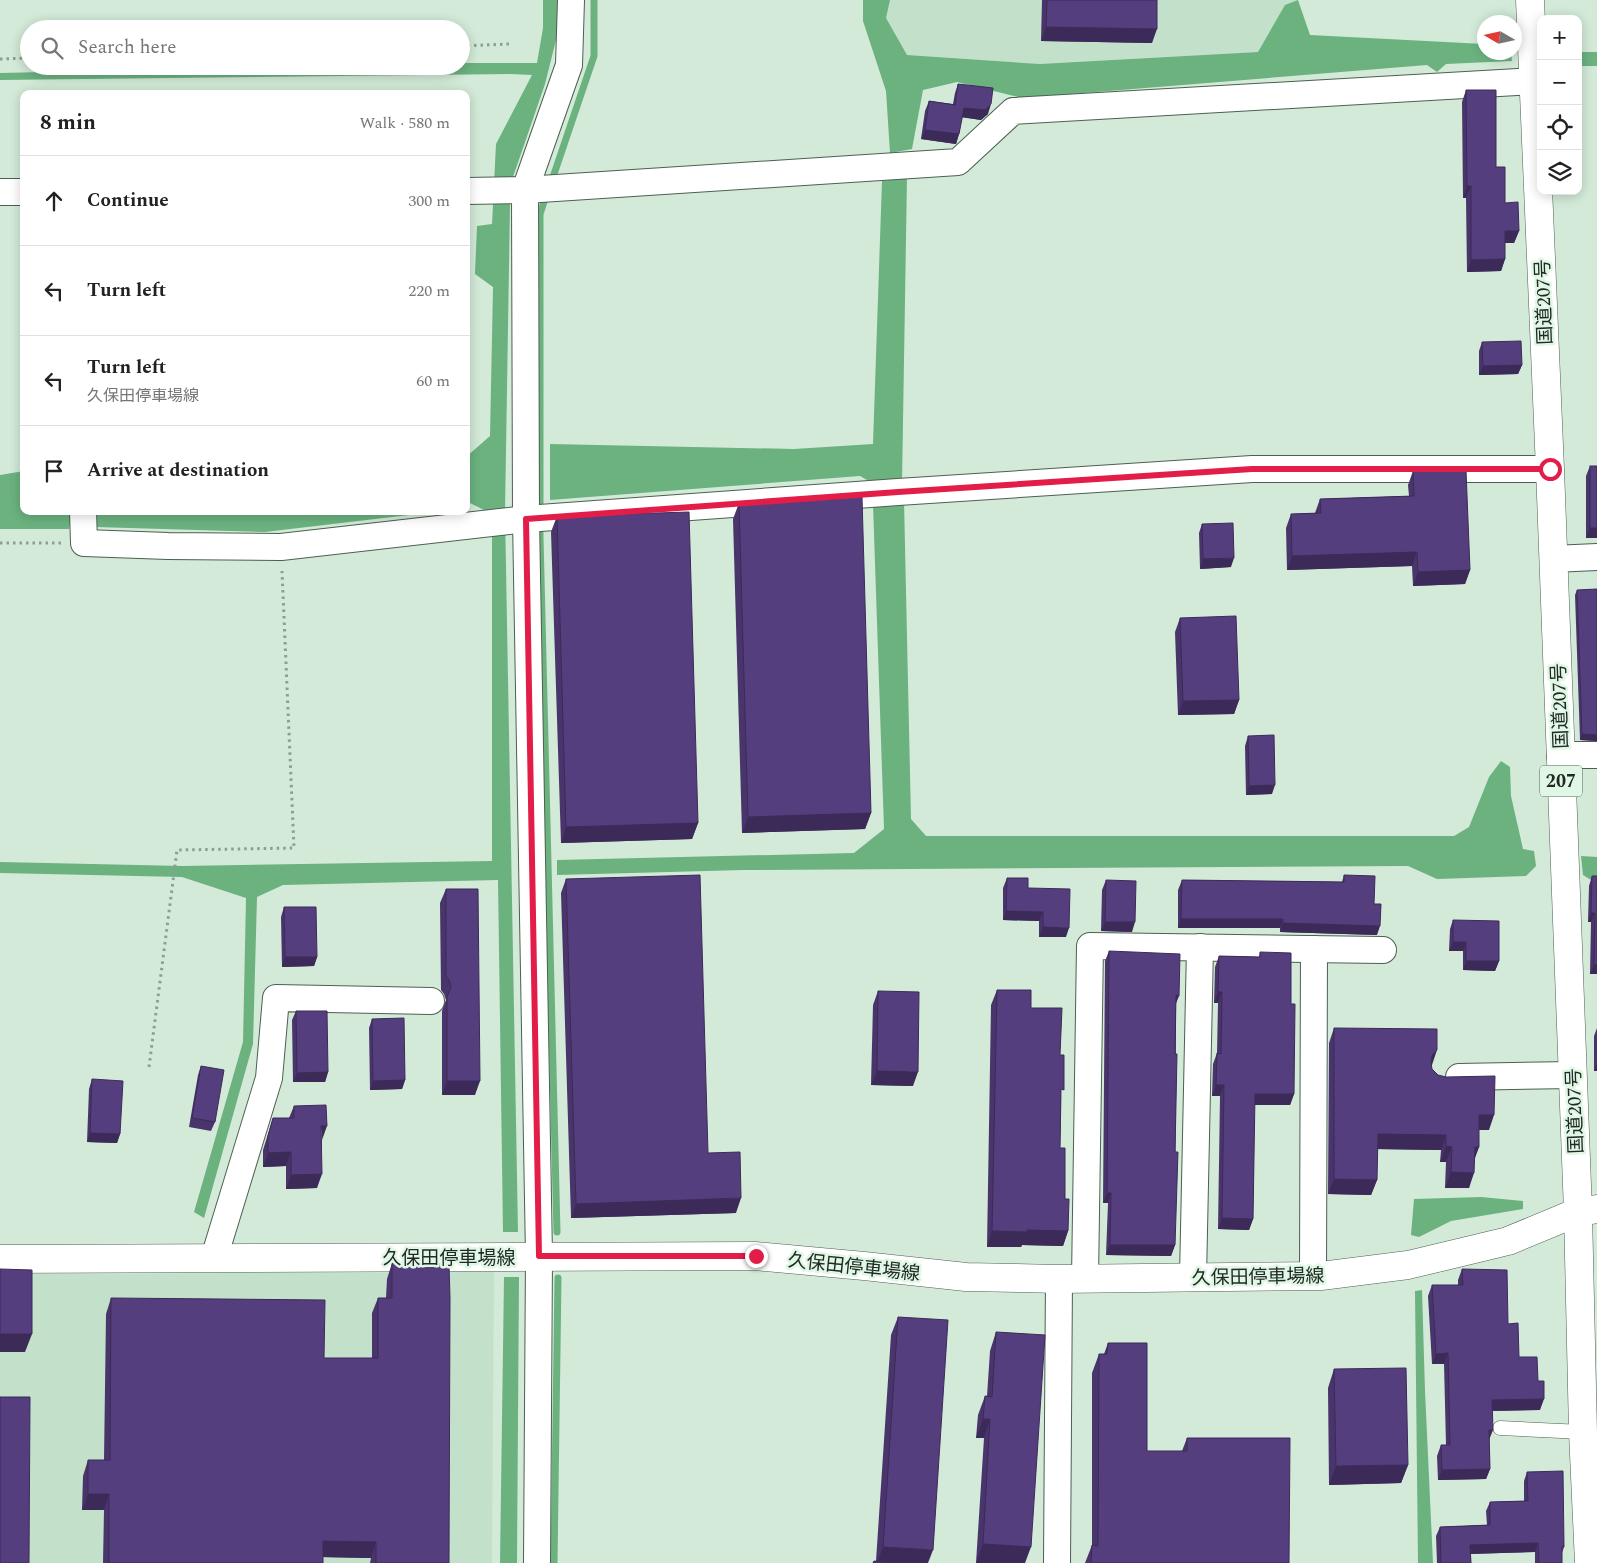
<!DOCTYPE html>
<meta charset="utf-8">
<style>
body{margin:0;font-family:Spectral,"Noto Sans JP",serif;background:#f6f6f6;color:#222}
.controls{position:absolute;right:15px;top:15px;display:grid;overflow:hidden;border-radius:10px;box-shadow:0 2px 12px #0003}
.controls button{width:45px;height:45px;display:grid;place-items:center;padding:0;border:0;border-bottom:1px solid #e0e0e0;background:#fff;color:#222;font:25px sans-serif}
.compass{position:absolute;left:1477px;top:15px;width:45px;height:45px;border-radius:50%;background:#fff;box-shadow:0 2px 12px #0003;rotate:279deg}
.stop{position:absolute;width:15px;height:15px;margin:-11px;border:4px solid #e11d48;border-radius:50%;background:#fff}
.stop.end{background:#e11d48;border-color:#fff;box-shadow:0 1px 5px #0008}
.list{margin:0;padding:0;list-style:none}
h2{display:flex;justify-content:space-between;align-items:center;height:65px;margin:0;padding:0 20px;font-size:21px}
h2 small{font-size:16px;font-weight:400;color:#767676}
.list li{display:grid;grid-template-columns:32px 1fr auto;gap:15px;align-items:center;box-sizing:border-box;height:90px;padding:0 20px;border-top:1px solid #e0e0e0}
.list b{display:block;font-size:19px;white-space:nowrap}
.list p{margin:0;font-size:16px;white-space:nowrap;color:#767676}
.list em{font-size:16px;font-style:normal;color:#767676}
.icon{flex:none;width:28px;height:28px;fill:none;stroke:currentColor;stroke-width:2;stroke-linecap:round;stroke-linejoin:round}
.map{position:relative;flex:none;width:1597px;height:1563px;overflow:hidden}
.search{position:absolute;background:#fff;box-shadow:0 2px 12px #0003;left:20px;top:20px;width:450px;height:55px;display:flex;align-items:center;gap:12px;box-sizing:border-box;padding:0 18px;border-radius:28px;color:#767676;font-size:19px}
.panel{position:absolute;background:#fff;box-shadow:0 2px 12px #0003;left:20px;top:90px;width:450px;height:425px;border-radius:10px}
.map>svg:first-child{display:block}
.built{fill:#c3e1ca}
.water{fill:#6bb27f}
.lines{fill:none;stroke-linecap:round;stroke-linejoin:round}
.stream{stroke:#6bb27f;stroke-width:7}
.lane-casing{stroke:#4c6051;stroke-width:15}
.street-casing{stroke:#4c6051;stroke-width:28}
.secondary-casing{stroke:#4c6051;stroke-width:29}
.highway-casing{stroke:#4c6051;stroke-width:29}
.path{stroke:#8c9e90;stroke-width:3;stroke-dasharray:2.5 4;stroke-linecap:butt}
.lane{stroke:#fff;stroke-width:14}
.street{stroke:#fff;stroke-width:26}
.secondary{stroke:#fff;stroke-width:28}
.highway{stroke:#fff;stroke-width:28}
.wall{fill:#49356c}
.shaded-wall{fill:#3c2b58}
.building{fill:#553e7d;stroke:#3c2b58}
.route{stroke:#e11d48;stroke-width:6}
.labels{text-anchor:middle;stroke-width:5;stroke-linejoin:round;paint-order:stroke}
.shield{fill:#e0f7e5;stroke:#5a675d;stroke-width:1}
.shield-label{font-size:18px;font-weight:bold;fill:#212923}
.street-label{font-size:19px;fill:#212923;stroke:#e0f7e5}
</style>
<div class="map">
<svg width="1597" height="1563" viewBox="0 0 1597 1563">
<rect width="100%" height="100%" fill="#d3ead8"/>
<g class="built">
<path d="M877,0H1298L1290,47L1258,52L1040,64L907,55L888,64Z"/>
<path d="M494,1272L492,1563H0V1274Z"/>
</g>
<g class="water">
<path d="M543,0H558V32L545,84L513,177L502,178L501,203L510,204L505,512L518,1232H503L498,880L283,885L257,897L253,1044L204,1218L194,1212L243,1042L246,898L182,877L0,873V862L183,866L492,861V514L466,501V457L490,436L493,287L475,274L477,226L492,224L496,144L532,75L511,74L0,80V73L326,66H461V63H537L543,28Z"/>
<path d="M863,0H890L886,18L907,55L1040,64L1258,52L1285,5L1298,0L1310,35L1484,44V52L1511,53L1512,61L1446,64L1437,72L1427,65L1022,98L957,82L923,90L912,149L890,153L886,91L863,21Z"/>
<path d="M1581,52H1597V66H1578V55Z"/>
<path d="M907,178L902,482L874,484L860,476L550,500V444L794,449L873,444L882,181Z"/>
<path d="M24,471V511H443L265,532L95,527L72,512L69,529H0V475Z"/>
<path d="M904,500L911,819L926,836H1454L1469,827L1489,777L1501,761L1510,767L1511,796L1523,849L1534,851L1536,866L1526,876L1437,879L1408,866L744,870L557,875V860L854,853L884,829L873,504Z"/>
<path d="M1581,856L1597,857V880H1591L1583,875Z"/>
<path d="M1481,1197L1523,1201V1209L1451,1221L1419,1237L1411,1235L1414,1199Z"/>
<path d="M504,1277H519L517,1563H500Z"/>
<path d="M1422,1290L1425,1391L1433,1563H1418L1415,1291Z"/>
</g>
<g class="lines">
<g class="stream">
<path d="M551,183L594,56V0"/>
<path d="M547,193L540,214V536L557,1232"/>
<path d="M554,1563L558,1278"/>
</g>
<g class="lane-casing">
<path id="lane" d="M1500,1428L1583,1432"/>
</g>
<g class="street-casing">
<g id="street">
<path d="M466,191L525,190L958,162L1013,111L1534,81"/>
<path d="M0,192H24"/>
<path d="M83,511L84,543L168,546L281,547L526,519L898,492L1252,469H1550"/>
<path d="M1553,559L1597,557"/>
<path d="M1560,755H1597"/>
<path d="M1459,1077L1573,1075"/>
<path d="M214,1258L269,1078L276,998L431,1001"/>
<path d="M1313,1276L1314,949"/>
<path d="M1193,1278L1200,947"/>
<path d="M1085,1279L1090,946L1383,950"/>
<path d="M537,1563L539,1256L526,519L525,190L569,65L571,0"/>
<path d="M1057,1563L1059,1279"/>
</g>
</g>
<g class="secondary-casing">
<path id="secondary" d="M0,1259L755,1256L864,1266L966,1277L1059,1279L1321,1276L1408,1265L1508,1241L1578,1212L1597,1209"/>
</g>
<g class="highway-casing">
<path id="highway" d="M1530,0L1550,469L1578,1212L1583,1432L1589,1563"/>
</g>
<g class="path">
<path d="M461,46L509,44"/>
<path d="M0,59L29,58"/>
<path d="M0,543H61"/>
<path d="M149,1067L177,850L294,848L282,571"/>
</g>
<use href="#lane" class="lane"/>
<use href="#street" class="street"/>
<use href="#secondary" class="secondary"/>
<use href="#highway" class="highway"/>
</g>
<g class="wall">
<path d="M1042,0H1157L1152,43L1041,41Z"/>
<path d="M958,84L988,114L981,120L962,117L959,134L956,144L921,139L925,111L929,101L953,104L955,93Z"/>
<path d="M1466,90L1496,167L1505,203L1519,231L1514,243H1505V259L1501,271L1467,272L1466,198H1463L1462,102Z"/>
<path d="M1482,342L1522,365L1518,374L1479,375V351Z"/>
<path d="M1590,466L1597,538H1586V476Z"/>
<path d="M1413,471L1470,570L1465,584L1413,586L1412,566L1287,570L1286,528L1291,514L1315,513L1320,499L1409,496L1408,485Z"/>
<path d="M739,503L871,813L865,829L742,833L733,519Z"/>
<path d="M557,516L698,823L692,839L561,843L551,532Z"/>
<path d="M1202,524L1231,567L1200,569L1199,533Z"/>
<path d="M1577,590L1597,741L1580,740L1575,595Z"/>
<path d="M1180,618L1239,700L1234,714L1178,715L1175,632Z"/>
<path d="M1248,736L1272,794L1246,795L1245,746Z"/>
<path d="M1344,875L1374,904L1377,935L1280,932V928H1178V890L1182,880L1342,882Z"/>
<path d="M1592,876H1597V974H1590L1591,922H1588L1589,886Z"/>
<path d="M1007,878L1028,888L1066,937H1039V921L1003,920V888Z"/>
<path d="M566,879L708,1153L736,1213L571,1218L561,893Z"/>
<path d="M1106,880L1132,932L1101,931L1102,890Z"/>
<path d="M446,889L475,1095H442V1011L446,1000L444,994L441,990L440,903Z"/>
<path d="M284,907L317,957L314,966L282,967L281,917Z"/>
<path d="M1453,920L1499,961L1495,971L1463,970V951H1449L1450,929Z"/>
<path d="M1109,951L1176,1006L1175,1245L1171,1256L1106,1255L1108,1203H1103L1105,961Z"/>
<path d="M1260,952L1291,1004L1294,1094L1290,1105H1254L1253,1219L1249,1230L1218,1229L1220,1096H1212L1213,1064L1217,1053L1218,1003H1214L1215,967L1219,956L1259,957Z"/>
<path d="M997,990L1031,1008L1061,1097L1060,1148L1065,1199L1068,1231L1063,1246L1022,1245L1021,1247H987L991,1005Z"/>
<path d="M878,991L913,1086L871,1085L873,1005Z"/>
<path d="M296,1011L328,1072L325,1082H293L292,1020Z"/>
<path d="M372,1019L405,1080L402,1089L370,1090L369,1028Z"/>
<path d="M1334,1028L1431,1065L1432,1069L1489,1130H1479V1147L1475,1158L1469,1188H1445L1446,1162H1440L1441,1150L1377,1149V1180L1371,1195L1328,1194L1329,1043Z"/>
<path d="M1597,1028V1071H1594V1036Z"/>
<path d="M201,1066L215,1122L211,1131L189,1127L198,1075Z"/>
<path d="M92,1079L120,1134L117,1143L87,1142L89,1089Z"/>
<path d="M294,1106L322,1140L317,1188L286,1189V1166L263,1167V1150L273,1118H289Z"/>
<path d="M392,1263L449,1563H370L371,1558L323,1557V1563H103L104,1510H82L83,1476L88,1460H104L106,1314L111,1298L324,1358H372V1313L378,1298H386L387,1279Z"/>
<path d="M1462,1269L1508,1324L1519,1357L1538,1381L1540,1410L1492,1411L1489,1439L1490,1469L1486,1479L1438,1480L1437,1456L1441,1445H1446L1444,1364H1432L1428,1296L1432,1285H1458V1280Z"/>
<path d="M898,1317L928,1563H873L874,1561H876L891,1335Z"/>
<path d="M996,1332L1031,1547L976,1563L984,1438H976L978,1415L985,1396H987L990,1351Z"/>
<path d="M1108,1343L1147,1451H1182L1187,1438L1289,1563H1085L1092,1545V1373L1099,1354H1104Z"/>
<path d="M1334,1369L1408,1465L1401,1483L1329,1485L1328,1388Z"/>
<path d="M1527,1472L1564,1547L1562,1553V1563H1535V1552L1470,1554L1471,1563H1437L1436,1536L1440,1527L1487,1525L1486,1511L1490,1502L1524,1501V1481Z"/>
</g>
<g class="shaded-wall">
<path d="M1046,27L1157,29L1152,43L1041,41Z"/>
<path d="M991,104L988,114L981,120L960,117L964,108Z"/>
<path d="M925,130L959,134L956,144L921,139Z"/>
<path d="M1467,186H1471L1466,198H1463Z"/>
<path d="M1505,231H1519L1514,243H1500Z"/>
<path d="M1505,259L1501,271L1467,272L1471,260Z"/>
<path d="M1522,365L1518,374L1479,375L1483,366Z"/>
<path d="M1590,528H1597V538H1586Z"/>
<path d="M1417,552L1412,566L1287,570L1292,556Z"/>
<path d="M1234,558L1231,567L1200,569L1203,559Z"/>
<path d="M1470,570L1465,584L1413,586L1418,572Z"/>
<path d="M1239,700L1234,714L1178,715L1183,701Z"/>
<path d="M1582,734L1597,735V741L1580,740Z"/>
<path d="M1275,785L1272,794L1246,795L1249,786Z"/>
<path d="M871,813L865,829L742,833L748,817Z"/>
<path d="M698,823L692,839L561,843L566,827Z"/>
<path d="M1006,911L1043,912L1039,921L1003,920Z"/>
<path d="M1591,913H1595L1591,922H1588Z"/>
<path d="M1181,919H1283L1280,928H1178Z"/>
<path d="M1105,922H1135L1132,932L1101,931Z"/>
<path d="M1283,923L1380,926L1377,935L1280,932Z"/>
<path d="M1043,927L1069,928L1066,937H1039Z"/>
<path d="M1453,942H1466L1463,951H1449Z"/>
<path d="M285,957H317L314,966L282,967Z"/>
<path d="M1466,961H1499L1495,971L1463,970Z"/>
<path d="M1594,965H1597V974H1590Z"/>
<path d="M1218,992H1222L1218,1003H1214Z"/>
<path d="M1176,995L1179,996L1175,1006Z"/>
<path d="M1437,1050L1432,1065L1427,1070L1432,1055Z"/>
<path d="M1597,1062V1071H1594Z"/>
<path d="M877,1071L918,1072L913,1086L871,1085Z"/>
<path d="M328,1072L325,1082H293L297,1073Z"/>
<path d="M405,1080L402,1089L370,1090L373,1081Z"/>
<path d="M447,1081H480L475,1095H442Z"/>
<path d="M1216,1085H1224L1220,1096H1212Z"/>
<path d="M1255,1094H1294L1290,1105H1251Z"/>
<path d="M1479,1115H1494L1489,1130H1474Z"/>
<path d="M321,1126H327L322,1140Z"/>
<path d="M90,1133L120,1134L117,1143L87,1142Z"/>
<path d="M1378,1134L1446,1135L1441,1150L1372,1149Z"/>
<path d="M1446,1146L1452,1147L1446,1162H1440Z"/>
<path d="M1475,1147H1479L1473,1162Z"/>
<path d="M291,1152L286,1166L263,1167L268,1153Z"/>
<path d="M1451,1172L1474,1173L1469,1188H1445Z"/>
<path d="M322,1174L317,1188L286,1189L291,1175Z"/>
<path d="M1334,1179L1377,1180L1371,1195L1328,1194Z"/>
<path d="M1107,1193H1111L1108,1203H1103Z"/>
<path d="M741,1198L736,1213L571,1218L576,1204Z"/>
<path d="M1222,1218L1253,1219L1249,1230L1218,1229Z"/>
<path d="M1027,1230L1068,1231L1063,1246L1022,1245L1021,1247H987L992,1231Z"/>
<path d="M1110,1245H1175L1171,1256L1106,1255Z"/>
<path d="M0,1334H32L25,1352H0Z"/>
<path d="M1448,1353L1444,1364H1432L1436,1354Z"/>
<path d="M1544,1399L1540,1410L1488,1411L1492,1400Z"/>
<path d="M983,1419H990L984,1438H976Z"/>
<path d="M1489,1430H1493L1489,1440Z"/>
<path d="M1408,1465L1401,1483L1329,1485L1336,1466Z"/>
<path d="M1490,1469L1486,1479L1438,1480L1442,1470Z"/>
<path d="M88,1494H109L104,1510H82Z"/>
<path d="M323,1541L376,1542L371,1558L317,1557Z"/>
<path d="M1538,1543L1535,1552L1467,1554L1470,1545Z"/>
<path d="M983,1544L1031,1547L1025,1563H976Z"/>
<path d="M883,1547L933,1550L928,1563H877Z"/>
</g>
<g class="building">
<path d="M1047,0H1157V29L1046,27Z"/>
<path d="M958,84L993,88L991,104L985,110L964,108L959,134L925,130L929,101L955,105Z"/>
<path d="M1466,90H1496V167H1505V203L1518,202L1519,231H1505V259L1471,260V186H1467Z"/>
<path d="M1521,341L1522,365L1483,366L1482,342Z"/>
<rect x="1590" y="466" width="7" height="62"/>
<path d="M1466,470L1470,570L1418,572L1417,552L1292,556L1291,514L1321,513L1320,499L1414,496L1413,471Z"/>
<path d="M862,497L871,813L748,817L739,503L795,499Z"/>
<path d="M689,512L698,823L566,827L557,516Z"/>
<path d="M1233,523L1234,558L1203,559L1202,524Z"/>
<path d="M1597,589V735L1582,734L1577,590Z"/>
<path d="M1236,616L1239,700L1183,701L1180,618Z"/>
<path d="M1274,735L1275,785L1249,786L1248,736Z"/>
<path d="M700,875L708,1153L740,1152L741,1198L576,1204L566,879Z"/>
<path d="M1344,875L1375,876L1374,904H1381L1380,926L1283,923V919H1181L1182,880L1344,882Z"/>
<path d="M1592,876H1597V965H1594L1595,913H1591Z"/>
<path d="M1007,878H1028V888L1070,889L1069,928L1043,927V912L1006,911Z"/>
<path d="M1106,880L1136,881L1135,922H1105Z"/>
<path d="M446,889H478L480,1081H447V997L451,987L449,980L446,976Z"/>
<path d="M284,907H316L317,957H285Z"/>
<path d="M1453,920L1499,921V961H1466V942H1453Z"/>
<path d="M1109,951L1180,954L1179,996L1176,995L1175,1054H1177L1175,1152H1178L1175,1245H1110L1111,1193H1107Z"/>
<path d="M1260,952L1291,953V1004H1295L1294,1094H1255L1253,1219L1222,1218L1224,1085H1216L1217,1053L1221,1054L1222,992H1218L1219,956L1260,957Z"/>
<path d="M997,990H1031V1008H1062L1060,1055H1064V1090L1061,1089L1060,1148H1065V1199H1069L1068,1231L1027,1230V1232L992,1231Z"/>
<path d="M878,991L919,992L918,1072L877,1071Z"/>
<path d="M296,1011H327L328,1072L297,1073Z"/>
<path d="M404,1018L405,1080L373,1081L372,1019Z"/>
<path d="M1334,1028L1437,1029V1050L1432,1055L1431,1063L1432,1069L1438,1075L1446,1077L1495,1076L1494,1115H1479V1147H1475L1474,1173L1451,1172L1452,1147L1446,1146V1135L1378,1134L1377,1180L1334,1179Z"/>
<path d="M201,1066L224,1070L215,1122L192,1118Z"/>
<path d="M92,1079L123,1081L120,1134L90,1133Z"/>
<path d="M326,1105L327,1126H321L322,1174L291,1175V1152L268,1153V1136L273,1118H294V1106Z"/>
<path d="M392,1263L449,1264L450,1298L449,1563H376V1542L323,1541V1563H109V1494H88V1460H110L111,1298L325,1300L324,1358H378V1298H392Z"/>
<path d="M0,1269L32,1270V1334H0Z"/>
<path d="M1462,1269L1507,1270L1508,1324L1518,1323L1519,1357H1537L1538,1381H1544V1399L1492,1400L1493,1430H1489L1490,1469L1442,1470L1441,1445H1450L1448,1353L1436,1354L1432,1285H1463Z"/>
<path d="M898,1317L948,1320L933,1550L883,1547Z"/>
<path d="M996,1332L1045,1335L1031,1547L983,1544L990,1419H983L985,1396L992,1397Z"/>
<path d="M1108,1343H1147V1451H1187V1438H1290L1289,1563H1091L1092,1545L1098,1546L1099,1354H1107Z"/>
<path d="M1406,1368L1408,1465L1336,1466L1334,1369Z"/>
<path d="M0,1397H30L29,1563H0Z"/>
<path d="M1563,1471L1564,1547H1562V1563H1539L1538,1543L1470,1545L1471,1563H1441L1440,1527L1490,1525V1502L1528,1501L1527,1472Z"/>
<path d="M874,1561L893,1563H873Z"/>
</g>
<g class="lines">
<path class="route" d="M756,1256H539L526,519L898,492L1252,469H1550"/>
</g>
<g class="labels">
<rect class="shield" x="1540" y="765.5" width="42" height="31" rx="4"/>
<g class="shield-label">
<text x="1561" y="787">207</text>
</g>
<g class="street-label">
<text transform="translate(1543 302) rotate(-92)" y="7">国道207号</text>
<text transform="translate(1559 706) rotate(-92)" y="7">国道207号</text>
<text transform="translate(1574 1111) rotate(-92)" y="7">国道207号</text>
<text x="449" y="1264">久保田停車場線</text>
<text transform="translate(854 1266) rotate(6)" y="7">久保田停車場線</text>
<text transform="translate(1258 1276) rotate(-1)" y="7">久保田停車場線</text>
</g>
</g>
</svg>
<div class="controls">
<button>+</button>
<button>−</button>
<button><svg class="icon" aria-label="locate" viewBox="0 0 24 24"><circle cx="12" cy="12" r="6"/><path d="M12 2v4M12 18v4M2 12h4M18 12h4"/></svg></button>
<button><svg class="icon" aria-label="layers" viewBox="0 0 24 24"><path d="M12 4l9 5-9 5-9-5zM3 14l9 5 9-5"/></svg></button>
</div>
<svg class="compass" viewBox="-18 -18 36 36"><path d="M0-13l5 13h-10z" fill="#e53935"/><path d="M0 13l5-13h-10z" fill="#767676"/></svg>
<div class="stop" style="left:1550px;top:469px"></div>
<div class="stop end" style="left:756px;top:1256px"></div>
<div class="search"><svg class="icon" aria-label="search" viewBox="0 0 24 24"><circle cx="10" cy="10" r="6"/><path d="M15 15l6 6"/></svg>Search here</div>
<section class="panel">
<h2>8 min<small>Walk · 580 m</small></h2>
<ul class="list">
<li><svg class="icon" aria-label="ahead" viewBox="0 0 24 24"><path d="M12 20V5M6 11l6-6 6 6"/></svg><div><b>Continue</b></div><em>300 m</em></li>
<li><svg class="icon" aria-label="left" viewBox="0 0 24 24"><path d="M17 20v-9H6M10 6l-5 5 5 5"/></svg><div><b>Turn left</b></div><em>220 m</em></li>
<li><svg class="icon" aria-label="left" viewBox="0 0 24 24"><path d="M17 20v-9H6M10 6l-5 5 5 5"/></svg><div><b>Turn left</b><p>久保田停車場線</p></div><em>60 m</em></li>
<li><svg class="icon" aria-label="arrive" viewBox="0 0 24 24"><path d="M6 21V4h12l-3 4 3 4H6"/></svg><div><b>Arrive at destination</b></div></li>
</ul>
</section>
</div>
